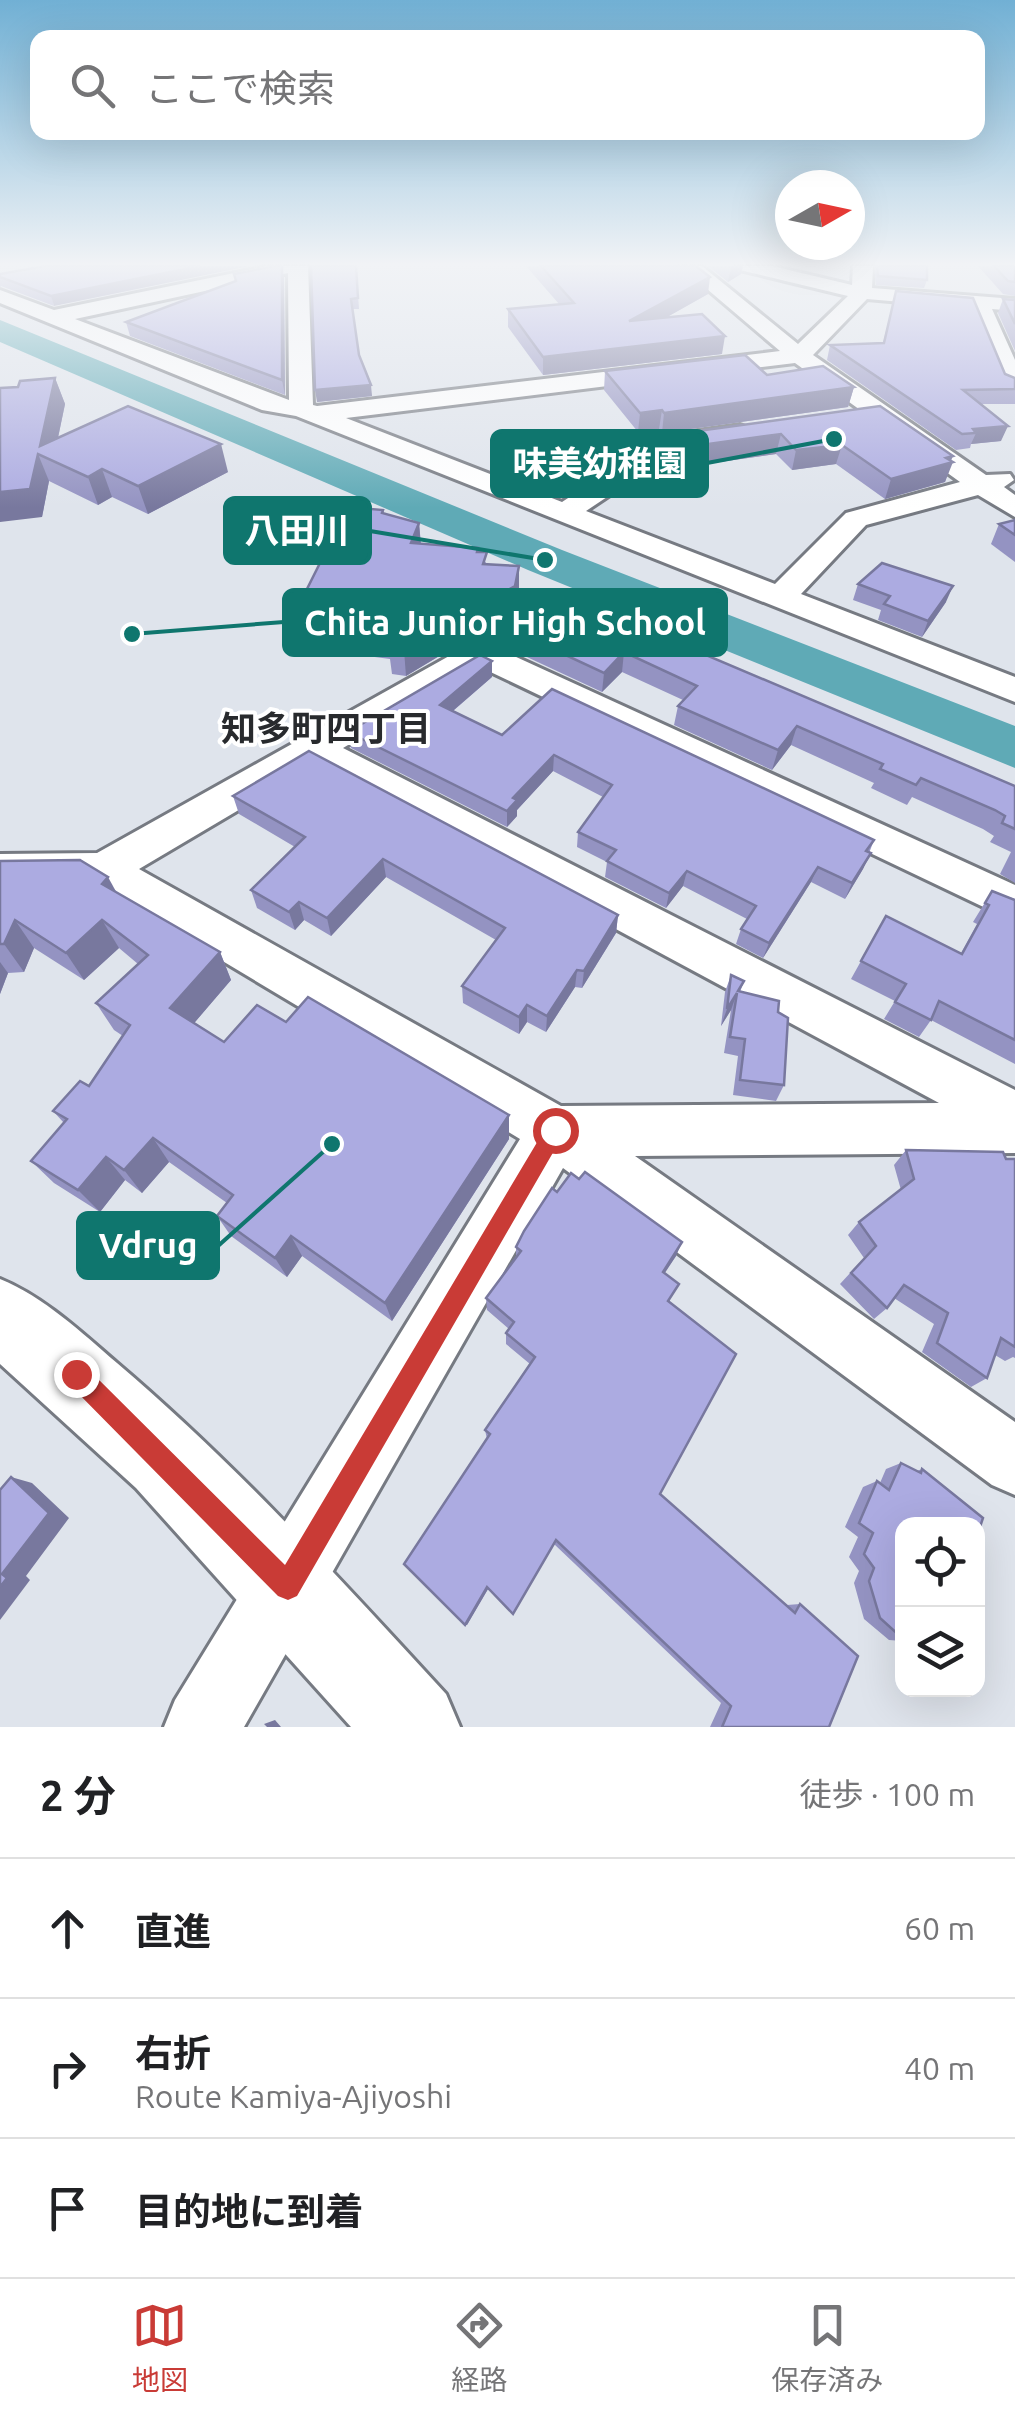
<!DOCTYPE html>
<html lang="ja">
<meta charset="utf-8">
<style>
body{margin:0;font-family:Ubuntu,"Noto Sans JP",sans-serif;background:#f6f6f6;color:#202124}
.controls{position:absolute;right:30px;bottom:30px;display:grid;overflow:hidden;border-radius:20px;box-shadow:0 10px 40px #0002}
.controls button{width:90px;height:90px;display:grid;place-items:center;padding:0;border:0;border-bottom:2px solid #e0e0e0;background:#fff;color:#202124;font:50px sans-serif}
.compass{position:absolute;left:775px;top:170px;width:90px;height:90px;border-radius:50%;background:#fff;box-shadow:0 10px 40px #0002;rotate:81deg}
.stop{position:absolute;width:30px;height:30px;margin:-22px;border:8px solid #c93b36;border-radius:50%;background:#fff}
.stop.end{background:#c93b36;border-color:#fff;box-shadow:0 2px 10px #0008}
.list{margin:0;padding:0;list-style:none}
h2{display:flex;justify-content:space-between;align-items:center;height:130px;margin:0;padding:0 40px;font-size:42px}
h2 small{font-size:32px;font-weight:400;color:#757577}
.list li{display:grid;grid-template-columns:65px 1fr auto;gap:30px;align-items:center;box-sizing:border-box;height:140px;padding:0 40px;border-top:2px solid #e0e0e0}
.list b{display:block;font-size:38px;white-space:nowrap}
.list p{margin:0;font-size:32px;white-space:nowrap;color:#757577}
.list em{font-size:32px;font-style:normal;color:#757577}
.icon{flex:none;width:55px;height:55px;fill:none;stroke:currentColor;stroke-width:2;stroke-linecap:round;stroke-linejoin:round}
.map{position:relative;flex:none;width:1015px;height:1727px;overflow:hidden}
.search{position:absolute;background:#fff;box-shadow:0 10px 40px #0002;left:30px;right:30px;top:30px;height:110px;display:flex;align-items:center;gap:25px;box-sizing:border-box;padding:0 35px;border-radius:20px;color:#757577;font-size:38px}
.sheet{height:550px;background:#fff}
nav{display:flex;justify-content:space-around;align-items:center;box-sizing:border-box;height:140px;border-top:2px solid #e0e0e0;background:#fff;font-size:28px;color:#757577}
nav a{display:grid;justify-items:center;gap:5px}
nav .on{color:#c93b36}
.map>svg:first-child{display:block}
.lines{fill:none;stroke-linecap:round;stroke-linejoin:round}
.river{fill:#5faab6;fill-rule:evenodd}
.minor-casing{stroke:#767a82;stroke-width:6}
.major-casing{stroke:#767a82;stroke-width:6}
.minor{fill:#fff;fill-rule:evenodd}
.major{fill:#fff;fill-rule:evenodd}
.wall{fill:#9493c2}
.shaded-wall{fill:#78789e}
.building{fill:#acabe1;stroke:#78789e;stroke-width:2.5}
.route{fill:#c93b36}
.labels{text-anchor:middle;stroke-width:8;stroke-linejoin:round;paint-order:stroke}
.neighbourhood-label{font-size:35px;font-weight:bold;fill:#282a2d;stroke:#fff}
.leader{fill:none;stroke:#0f766e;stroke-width:4}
.callout-dot{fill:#0f766e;stroke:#fff;stroke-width:4}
.callout{fill:#0f766e;stroke:#0f766e;stroke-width:4}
.callout-label{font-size:35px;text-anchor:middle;font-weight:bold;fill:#fff}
</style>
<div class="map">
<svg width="1015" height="1727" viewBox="0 0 1015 1727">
<rect width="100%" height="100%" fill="#dfe4ec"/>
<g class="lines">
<path class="river" d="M0,320L562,550L1015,726V768L528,570L0,342Z"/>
<g class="minor-casing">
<g id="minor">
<path d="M268,266H308L313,405L317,406L780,351L680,266H702L798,344L848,296L740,270L737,266H772L852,285L853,266H873L872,288L1015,299V311L992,309L1015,360V394L1003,387L971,308L867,299L813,355L986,475L1010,474L1014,480L1004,487L1015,495V517L978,495L866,525L801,594L1015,677V702L296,416L262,410L0,303V290L54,310ZM288,273L289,400L75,319ZM795,363L960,482L846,513L775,584L586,511L679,449L749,438L753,433L749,428L740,425L663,436L562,502L346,418Z"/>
<path d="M555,594L566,597L571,604L566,611L505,652L1015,885V922L480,667L343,748L1015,1090V1153L635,1156L1015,1422V1495L992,1485L563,1168L244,1727H164L175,1700L520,1139L97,886H0V854L97,853L467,646L544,597ZM313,766L939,1103L561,1106L139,869Z"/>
</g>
</g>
<g class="major-casing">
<path id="major" d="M0,1279C44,1297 81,1332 117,1363C236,1464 341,1580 446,1694L460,1727H351L136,1488L0,1364Z"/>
</g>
<use href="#minor" class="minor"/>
<use href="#major" class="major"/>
</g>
<g class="wall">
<path d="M45,266L54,306L1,286L0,288V274Z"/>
<path d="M356,266L359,309H353L359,355L372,396L317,402Z"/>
<path d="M526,266H696L708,294L667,317L722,354L543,375L508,327V309L559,304Z"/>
<path d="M708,266H743L741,274L728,282Z"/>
<path d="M874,266H927V280L924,288L876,285Z"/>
<path d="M978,266H1015V296L1003,294Z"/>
<path d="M284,278L285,395L130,336L126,322Z"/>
<path d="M896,291L1005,374L1015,378V404H981L1001,441L971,444L970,448L956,450L827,360L830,345L883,343Z"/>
<path d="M1003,299L1015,300V351L998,313Z"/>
<path d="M605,371L767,375L854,387L848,407L662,433L659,429L638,432L604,390Z"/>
<path d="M55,378L65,404L58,438L228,472L148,514L112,497L98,505L49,481L42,517L18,387Z"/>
<path d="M880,406L951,461L945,482L885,499L836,464L792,470L776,454L698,465L685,462L680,453L683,433Z"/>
<path d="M383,510L384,513L419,523L421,544L478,548V552L487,564L519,592L514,611L406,676L392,674L390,659L329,651L327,639L304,633L298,607Z"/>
<path d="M1015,520V562L991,544L999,524Z"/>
<path d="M858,584L946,602L922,637L878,620L881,610L853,600Z"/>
<path d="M597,613L1015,786V883L1000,874L1011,852L990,842L994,836L983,829L912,797L907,805L871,788L874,783L791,745L772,770L674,725L678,706L683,700L622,672L602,692L514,651V631Z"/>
<path d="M492,677L453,711L502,735L874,840L863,869L845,899L811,882L763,958L736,944L741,929L747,919L683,886L666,908L605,877L607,862L577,847L578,832L603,797L553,771L517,810V816L507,827L351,748L348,732Z"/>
<path d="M233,796L618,915L616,933L582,988L575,987L546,1032L527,1022L519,1034L463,1003L462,986L496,940L386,877L331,936L304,920L295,930L257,908L251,890L295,847L239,814Z"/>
<path d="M0,861L116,892L220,952L231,980L194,1023L224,1042L286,1022L509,1139L392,1321L302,1256L287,1277L231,1236L217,1216L227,1203L169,1162L142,1193L125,1180L100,1212L54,1183L31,1161L64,1123L53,1111L89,1086L123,1036L114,1030L96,1003L138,964L119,948L84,980L34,948L24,972L8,973L0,994Z"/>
<path d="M992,891L1015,899V1064L931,1020L919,1037L884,1019L895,1001L851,979L886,916L961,953L977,924L973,922Z"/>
<path d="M731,975L744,981L740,992L778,1012L784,1085L776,1101L733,1095L738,1056L724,1053L731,1010L721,1026L725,992Z"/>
<path d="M906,1150L1015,1159V1358L1013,1357L1005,1361L995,1355L987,1378L971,1387L922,1352L934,1324L894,1298L887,1308L874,1319L840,1284L864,1258L848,1235L859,1222L901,1190L894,1165Z"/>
<path d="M557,1192L676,1256L664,1273L670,1302L660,1494L787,1605L800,1604L829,1727H710L721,1703L554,1544L488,1589L467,1625L487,1439L485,1430L530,1364L506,1344V1333L509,1329L487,1310L486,1298L516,1258V1247Z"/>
<path d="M901,1463L917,1471L922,1469L902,1524V1641L889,1640L864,1619L854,1583L859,1571L849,1557L858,1537L845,1527L863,1487L877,1481L880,1483L886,1469Z"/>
</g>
<g class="shaded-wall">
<path d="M200,266H250L54,306L51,296Z"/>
<path d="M282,266L284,278L285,395L282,380Z"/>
<path d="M731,266H743L741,274L728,282Z"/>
<path d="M710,277L708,294L628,339L629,321Z"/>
<path d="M725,336L722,354L543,375V357Z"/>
<path d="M55,378L65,404L53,461L40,446Z"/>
<path d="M371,385L372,396L317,402L315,390Z"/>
<path d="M854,387L848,407L662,433L664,413Z"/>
<path d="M662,410L659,429L638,432L640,413Z"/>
<path d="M1008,426L1001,441L971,444L976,433L973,429Z"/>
<path d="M781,434L776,454L698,465L701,445Z"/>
<path d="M221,444L228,472L148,514L138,486Z"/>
<path d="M842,445L836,464L792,470L796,450Z"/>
<path d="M38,454L49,481L42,517L0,522V492Z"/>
<path d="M953,456L950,463L953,462L945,482L885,499L891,479Z"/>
<path d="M102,469L112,497L98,505L88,477Z"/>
<path d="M419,523L421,548L411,543Z"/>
<path d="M519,566V592L514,611L406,676L404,650Z"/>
<path d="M953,586L946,602L922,637L928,621Z"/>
<path d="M624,652L622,672L602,692L604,673Z"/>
<path d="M492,661V677L441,721L440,705Z"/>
<path d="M797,726L791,745L772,770L778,750Z"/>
<path d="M554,755L553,771L517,810V816L507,827V811L513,798Z"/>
<path d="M871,853L863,869L845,899L852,883Z"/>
<path d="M383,859L386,877L331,936L327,918Z"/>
<path d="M818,867L811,882L763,958L769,943Z"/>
<path d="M687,871L683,886L666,908L669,893Z"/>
<path d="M108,877L124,906L102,884Z"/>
<path d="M299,902L304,920L295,930L289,912Z"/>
<path d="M618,915L616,933L582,988L584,971Z"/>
<path d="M15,920L34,948L24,972L4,944Z"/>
<path d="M102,920L119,948L84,980L66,953Z"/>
<path d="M220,952L231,980L184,1035L170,1008Z"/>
<path d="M0,962L8,973L0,994Z"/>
<path d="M577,970L575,987L546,1032L547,1016Z"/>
<path d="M737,993L731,1010L721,1026L727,1009Z"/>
<path d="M527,1005V1022L519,1034V1017Z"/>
<path d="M509,1115V1139L392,1321L385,1303Z"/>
<path d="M153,1138L169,1162L142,1193L124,1170Z"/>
<path d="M106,1157L125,1180L100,1212L78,1190Z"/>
<path d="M291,1236L302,1256L287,1277L275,1258Z"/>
<path d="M682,1242L676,1256L657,1285L663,1272Z"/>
<path d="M11,1477L32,1483L69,1518L26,1576L30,1580L0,1620V1587Z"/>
<path d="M487,1587L488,1589L467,1625H465Z"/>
<path d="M275,1720L281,1727H267L264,1724Z"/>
</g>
<g class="building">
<path d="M45,266H200L51,296L0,277V274Z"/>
<path d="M275,266H282V380L126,322L236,281L234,274Z"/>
<path d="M311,266H356L358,298L351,299L359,355L371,385L315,390Z"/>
<path d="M541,266H696L710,277L629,321L702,314L725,336L543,357L508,309L574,303Z"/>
<path d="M877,266H927V280L878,276Z"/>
<path d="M994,266H1015V282L1008,281Z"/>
<path d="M896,291L973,298L1005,374L1015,378V389L963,390L1008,426L973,429L976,433L962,434L830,345L884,343Z"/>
<path d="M1003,299L1015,300V324Z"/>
<path d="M745,355L767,375L823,366L854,387L664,413L662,410L640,413L605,371Z"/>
<path d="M55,378L40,446L128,406L221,444L138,486L102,469L88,477L38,454L30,489L0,492V388L18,387L20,381Z"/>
<path d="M880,406L953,456L946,458L953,462L891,479L842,445L796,450L781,434L701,445L688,442L683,433Z"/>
<path d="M348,507L383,510L382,513L419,523L411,543L478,548L477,552H487L483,564L519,566L515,586L404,650L389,648V633L324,625L328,615L298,607Z"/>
<path d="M1015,520V535L999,524Z"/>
<path d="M882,563L953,586L928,621L884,604L890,596L858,584Z"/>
<path d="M565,597L597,613L600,610L1015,786V829L1002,823L1005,816L995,810L921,778L916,785L880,769L883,764L797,726L778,750L678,706L697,686L624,652L604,673L514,631Z"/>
<path d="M480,655L492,661L440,705L502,735L552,689L874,840L866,851L871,853L852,883L818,867L769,943L741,929L756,906L687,871L669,893L607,861L616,850L578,832L612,785L554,755L513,798L517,800L507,811L348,732Z"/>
<path d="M309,751L618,915L584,971L577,970L547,1016L527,1005L519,1017L462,986L505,928L383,859L327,918L299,902L289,912L251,890L305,837L233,796Z"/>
<path d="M80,860L108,877L102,884L220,952L170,1008L224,1042L257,1005L286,1022L308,997L509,1115L385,1303L291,1236L275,1258L217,1216L233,1195L153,1138L124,1170L106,1157L78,1190L31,1161L67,1119L53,1111L80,1081L89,1086L130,1025L96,1003L148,955L102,920L66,953L15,920L4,944H0V861Z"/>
<path d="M992,891L1015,900V1040L939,1001L931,1020L895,1002L906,984L861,961L886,916L962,954L989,905L985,903Z"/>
<path d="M731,975L744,981L738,991L779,1001L778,1012L788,1018L784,1085L740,1080L745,1039L730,1037L737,993L727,1009Z"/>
<path d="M906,1150L1003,1152L1006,1159H1015V1347L1001,1338L987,1378L937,1343L948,1313L904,1285L887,1308L851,1273L876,1246L859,1222L914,1179Z"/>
<path d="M585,1172L682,1242L663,1272L679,1284L668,1301L736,1354L660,1494L795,1613L800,1604L858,1656L829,1727H722L731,1706L556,1540L513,1614L487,1587L465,1625L404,1564L490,1434L485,1430L535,1357L506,1333L514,1322L486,1298L521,1251L516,1247L524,1231L552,1188L557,1192L571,1173L579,1179Z"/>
<path d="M901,1463L921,1473L922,1469L983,1518L978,1533V1524H902V1638L880,1618L869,1581L874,1568L864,1554L873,1533L859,1523L877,1481L889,1490Z"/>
<path d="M11,1477L49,1513L2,1574L7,1578L0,1587V1490Z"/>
</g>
<linearGradient id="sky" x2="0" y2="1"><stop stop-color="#71b0d4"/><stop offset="0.52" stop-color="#f1f3f6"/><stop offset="1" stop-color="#f1f3f6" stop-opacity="0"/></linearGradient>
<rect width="1015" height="508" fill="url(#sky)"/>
<path class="route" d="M555,1121L562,1124V1137L297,1596L288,1600L278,1596L68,1383L64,1374L68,1366L76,1362L85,1366L285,1565L548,1124Z"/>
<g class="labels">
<g class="neighbourhood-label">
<text x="326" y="741">知多町四丁目</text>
</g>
</g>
<path class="leader" d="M834 439L707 463M545 560L370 531M132 634L284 622M332 1144L218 1246"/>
<g class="callout-dot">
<circle cx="834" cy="439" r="10"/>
<circle cx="545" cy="560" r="10"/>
<circle cx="132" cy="634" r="10"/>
<circle cx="332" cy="1144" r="10"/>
</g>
<g class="callout">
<rect x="492" y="431" width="215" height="65" rx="10"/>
<rect x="225" y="498" width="145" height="65" rx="10"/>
<rect x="284" y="590" width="442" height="65" rx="10"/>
<rect x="78" y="1213" width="140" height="65" rx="10"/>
</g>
<g class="callout-label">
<text x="600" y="476">味美幼稚園</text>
<text x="297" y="543">八田川</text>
<text x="505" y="635">Chita Junior High School</text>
<text x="148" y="1258">Vdrug</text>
</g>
</svg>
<div class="controls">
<button><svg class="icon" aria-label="locate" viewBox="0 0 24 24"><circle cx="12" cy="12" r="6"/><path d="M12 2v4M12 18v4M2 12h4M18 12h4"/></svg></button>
<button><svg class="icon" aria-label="layers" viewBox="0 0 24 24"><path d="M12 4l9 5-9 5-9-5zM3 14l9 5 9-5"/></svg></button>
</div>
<svg class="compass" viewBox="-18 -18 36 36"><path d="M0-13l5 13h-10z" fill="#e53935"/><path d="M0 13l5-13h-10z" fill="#757577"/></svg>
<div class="stop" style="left:555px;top:1130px"></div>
<div class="stop end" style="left:76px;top:1374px"></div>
<div class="search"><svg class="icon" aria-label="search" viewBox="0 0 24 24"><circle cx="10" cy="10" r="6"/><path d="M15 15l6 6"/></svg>ここで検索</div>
</div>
<section class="sheet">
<h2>2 分<small>徒歩 · 100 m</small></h2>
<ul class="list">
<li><svg class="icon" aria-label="ahead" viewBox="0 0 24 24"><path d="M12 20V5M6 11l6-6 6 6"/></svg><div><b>直進</b></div><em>60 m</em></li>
<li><svg class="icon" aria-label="right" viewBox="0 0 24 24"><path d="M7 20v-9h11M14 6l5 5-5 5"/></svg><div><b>右折</b><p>Route Kamiya-Ajiyoshi</p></div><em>40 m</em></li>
<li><svg class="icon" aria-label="arrive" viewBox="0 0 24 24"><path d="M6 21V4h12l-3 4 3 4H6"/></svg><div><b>目的地に到着</b></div></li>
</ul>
</section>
<nav>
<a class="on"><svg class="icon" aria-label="map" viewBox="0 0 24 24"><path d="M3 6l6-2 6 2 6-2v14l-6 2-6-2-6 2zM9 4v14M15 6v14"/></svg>地図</a>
<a><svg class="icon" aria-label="directions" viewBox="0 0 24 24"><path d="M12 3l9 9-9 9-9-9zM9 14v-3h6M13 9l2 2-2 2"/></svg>経路</a>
<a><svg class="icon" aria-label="saved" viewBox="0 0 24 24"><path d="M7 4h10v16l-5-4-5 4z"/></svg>保存済み</a>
</nav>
